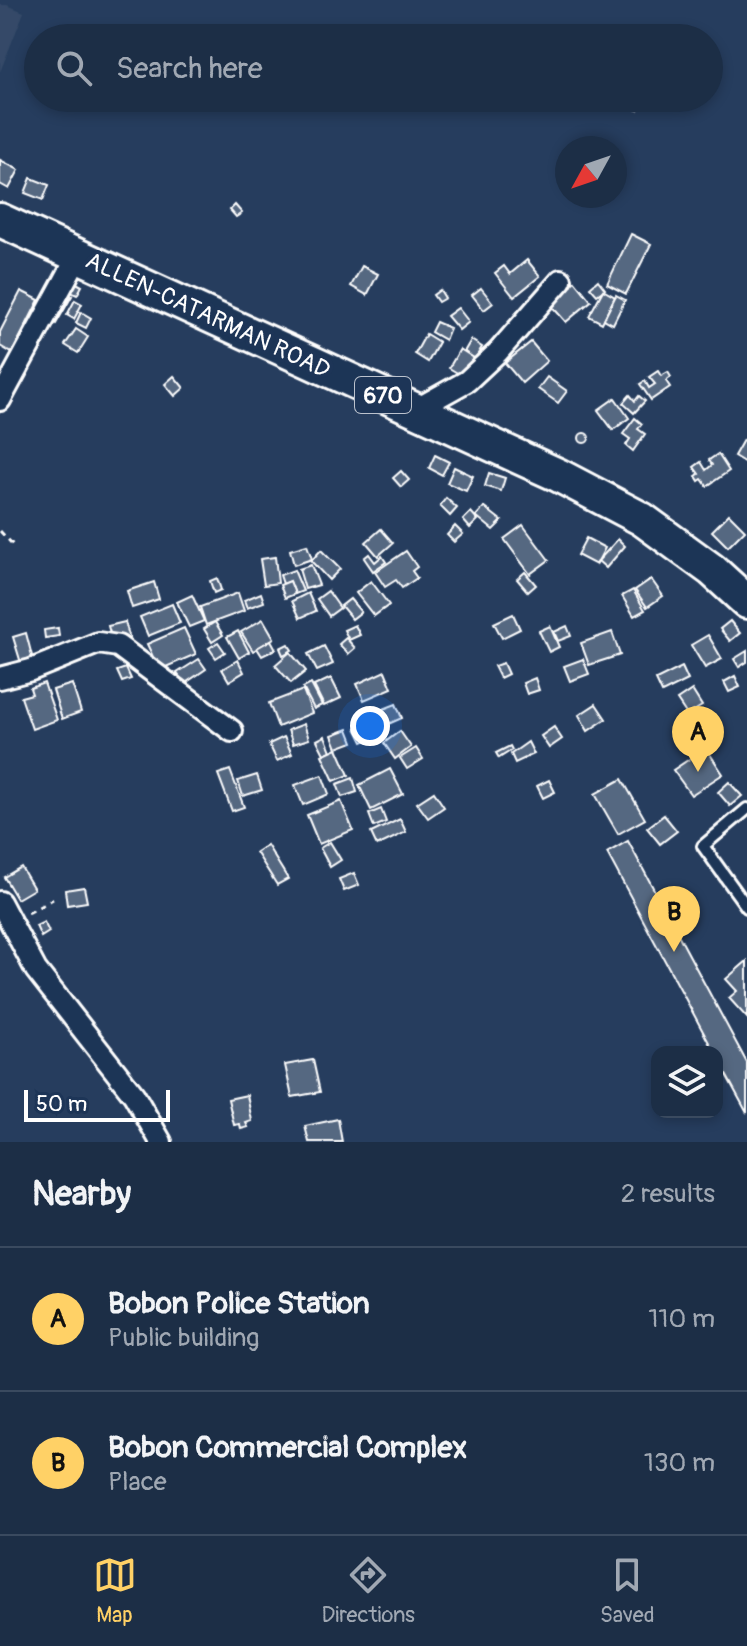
<!DOCTYPE html>
<style>
body{margin:0;font-family:Pangolin,sans-serif;background:#293a51;color:#f1f3f6}
.controls{position:absolute;right:24px;bottom:24px;display:grid;overflow:hidden;border-radius:16px;box-shadow:0 4px 12px #0003}
.controls button{width:72px;height:72px;display:grid;place-items:center;padding:0;border:0;border-bottom:2px solid #3a4a5f;background:#1c2e46;color:#f1f3f6;font:40px sans-serif}
.compass{position:absolute;left:555px;top:136px;width:72px;height:72px;border-radius:50%;background:#1c2e46;box-shadow:0 4px 12px #0003;rotate:230deg}
.scale{position:absolute;left:24px;bottom:20px;width:146px;box-sizing:border-box;padding-left:8px;border:4px solid #fff;border-top:0;font-size:22px;line-height:28px;white-space:nowrap;color:#fff;-webkit-text-stroke:6px #1d3557;paint-order:stroke}
.you{position:absolute;left:370px;top:726px;width:28px;height:28px;margin:-20px;border:6px solid #fff;border-radius:50%;background:#1a73e8;box-shadow:0 0 0 12px #1a73e833}
.badge{display:grid;place-items:center;width:52px;height:52px;border-radius:50%;background:#ffd166;color:#111;font-size:26px;font-weight:700}
.pin{position:absolute;translate:-50% -66px;filter:drop-shadow(0 2px 4px #0008)}
.pin::after{content:'';position:absolute;top:42px;width:28px;height:24px;background:inherit;clip-path:polygon(0 0,100% 0,50% 100%)}
.list{margin:0;padding:0;list-style:none}
h2{display:flex;justify-content:space-between;align-items:center;height:104px;margin:0;padding:0 32px;font-size:34px}
h2 small{font-size:26px;font-weight:400;color:#a0a8b3}
.list li{display:grid;grid-template-columns:52px 1fr auto;gap:24px;align-items:center;box-sizing:border-box;height:144px;padding:0 32px;border-top:2px solid #3a4a5f}
.list b{display:block;font-size:30px;white-space:nowrap}
.list p{margin:0;font-size:26px;white-space:nowrap;color:#a0a8b3}
.list em{font-size:26px;font-style:normal;color:#a0a8b3}
.icon{flex:none;width:44px;height:44px;fill:none;stroke:currentColor;stroke-width:2;stroke-linecap:round;stroke-linejoin:round}
.map{position:relative;flex:none;width:747px;height:1142px;overflow:hidden}
.search{position:absolute;background:#1c2e46;box-shadow:0 4px 12px #0003;left:24px;right:24px;top:24px;height:88px;display:flex;align-items:center;gap:20px;box-sizing:border-box;padding:0 28px;border-radius:44px;color:#a0a8b3;font-size:30px}
.sheet{height:392px;background:#1c2e46}
nav{display:flex;justify-content:space-around;align-items:center;box-sizing:border-box;height:112px;border-top:2px solid #3a4a5f;background:#1c2e46;font-size:22px;color:#a0a8b3}
nav a{display:grid;justify-items:center;gap:4px}
nav .on{color:#ffd166}
.map>svg:first-child{display:block}
.built{fill:#344a68}
.building{fill:#556781;stroke:#fff;stroke-width:2}
.lines{fill:none;stroke-linecap:round;stroke-linejoin:round}
.lane-casing{stroke:#fff;stroke-width:16}
.street-casing{stroke:#fff;stroke-width:26}
.primary-casing{stroke:#fff;stroke-width:38}
.path{stroke:#fff;stroke-width:3;stroke-dasharray:6 6;stroke-linecap:butt}
.lane{stroke:#1d3557;stroke-width:10}
.street{stroke:#1d3557;stroke-width:20}
.primary{stroke:#1d3557;stroke-width:32}
.labels{text-anchor:middle;stroke-width:8;stroke-linejoin:round;paint-order:stroke}
.shield{fill:#1d3557;stroke:#bbc2cd;stroke-width:2}
.shield-label{font-size:22px;font-weight:bold;fill:#fff}
.street-label{font-size:24px;fill:#fff;stroke:#1d3557}
</style>
<div class="map">
<svg width="747" height="1142" viewBox="0 0 747 1142">
<rect width="100%" height="100%" fill="#263d5e"/>
<filter id="ink" filterUnits="userSpaceOnUse"><feTurbulence type="fractalNoise" baseFrequency=".0125" numOctaves="2"/><feDisplacementMap in="SourceGraphic" scale="16" xChannelSelector="R" yChannelSelector="G"/><feConvolveMatrix kernelMatrix="1 2 1 2 8 2 1 2 1" color-interpolation-filters="sRGB"/></filter>
<g filter="url(#ink)">
<path class="built" d="M0,5H7L24,12L0,72Z"/>
<g class="building">
<path d="M616,98H642L638,110L615,103Z"/>
<path d="M0,160L19,170L9,189L0,184Z"/>
<path d="M31,178L49,185L43,200L25,193Z"/>
<path d="M235,205L242,213L236,217L230,210Z"/>
<path d="M631,234L651,244L626,294L607,284Z"/>
<path d="M527,260L540,276L514,297L495,273L504,266L510,274Z"/>
<path d="M362,266L378,274L367,295L351,286Z"/>
<path d="M69,279L82,286L77,295L64,289Z"/>
<path d="M598,280L605,289L597,295L590,287Z"/>
<path d="M575,281L591,301L566,322L549,303Z"/>
<path d="M481,288L493,303L484,310L472,295Z"/>
<path d="M440,290L445,298L438,302L433,295Z"/>
<path d="M603,290L615,297L602,323L589,316Z"/>
<path d="M21,291L39,300L12,353L0,346V332Z"/>
<path d="M63,291L72,296L56,324L47,319Z"/>
<path d="M616,295L625,300L613,324L604,319Z"/>
<path d="M75,300L82,304L74,319L67,315Z"/>
<path d="M458,308L469,322L459,330L447,316Z"/>
<path d="M81,312L91,318L86,328L76,323Z"/>
<path d="M436,322L450,328L445,340L431,332Z"/>
<path d="M76,329L88,337L78,353L65,345Z"/>
<path d="M426,334L439,342L428,362L415,354Z"/>
<path d="M471,340L482,347L475,359L464,352Z"/>
<path d="M531,342L547,361L522,383L505,363Z"/>
<path d="M460,349L477,360L466,378L449,368Z"/>
<path d="M658,371L661,376L668,372L671,377L666,381L670,387L651,400L640,384L645,381L649,388L655,384L649,377Z"/>
<path d="M174,376L184,388L175,396L165,384Z"/>
<path d="M547,377L567,391L558,403L538,389Z"/>
<path d="M630,395L635,401L639,396L645,401L634,413L623,403Z"/>
<path d="M615,398L629,418L613,430L598,410Z"/>
<path d="M635,418L642,424L638,429L645,434L633,451L626,445L630,439L623,434Z"/>
<circle cx="584" cy="438" r="5"/>
<path d="M743,440L747,443V464L734,456Z"/>
<path d="M718,454L729,471L707,486L702,479L699,481L696,476L699,474L694,467L701,462L706,470L712,465L709,460Z"/>
<path d="M435,455L449,462L442,475L429,468Z"/>
<path d="M454,467L473,476L466,491L447,483Z"/>
<path d="M401,471L409,480L401,487L393,478Z"/>
<path d="M489,473L505,478L501,491L485,486Z"/>
<path d="M446,498L457,508L450,516L440,506Z"/>
<path d="M484,507L502,521L493,530L476,516Z"/>
<path d="M471,512L478,520L470,528L463,520Z"/>
<path d="M729,514L745,530L728,547L712,531Z"/>
<path d="M523,525L549,560L530,574L504,539Z"/>
<path d="M455,526L463,534L454,542L447,535Z"/>
<path d="M381,529L393,543L378,556L366,542Z"/>
<path d="M586,538L605,548L596,565L577,555Z"/>
<path d="M618,539L625,546L606,568L598,561Z"/>
<path d="M307,545L312,559L294,565L290,550Z"/>
<path d="M321,550L340,569L329,580L311,561Z"/>
<path d="M406,551L417,567L412,571L417,578L402,588L396,580L385,587L375,572Z"/>
<path d="M369,554L375,562L382,556L386,562L373,571L364,558Z"/>
<path d="M275,557L278,583L264,585L260,559Z"/>
<path d="M311,565L319,585L305,589L299,569Z"/>
<path d="M294,570L303,591L295,594L290,581L283,584L280,575Z"/>
<path d="M525,572L536,585L528,592L517,579Z"/>
<path d="M217,578L221,590L214,593L210,581Z"/>
<path d="M651,579L663,596L647,607L635,590Z"/>
<path d="M290,581L295,594L285,598L280,585Z"/>
<path d="M371,581L389,605L374,616L356,593Z"/>
<path d="M154,582L159,599L132,608L127,591Z"/>
<path d="M633,590L645,610L634,616L622,596Z"/>
<path d="M328,591L340,608L329,616L317,599Z"/>
<path d="M238,593L244,611L206,625L200,607Z"/>
<path d="M261,593L264,602L247,608L244,600Z"/>
<path d="M308,593L316,611L300,618L292,601Z"/>
<path d="M192,595L204,621L189,627L177,602Z"/>
<path d="M350,599L361,612L352,619L341,606Z"/>
<path d="M172,604L180,623L148,636L140,617Z"/>
<path d="M513,614L520,629L502,638L494,623Z"/>
<path d="M263,619L274,638L253,651L241,632Z"/>
<path d="M730,621L740,633L730,641L720,629Z"/>
<path d="M125,622L130,639L113,644L108,626Z"/>
<path d="M215,622L223,635L212,642L204,629Z"/>
<path d="M355,625L360,635L349,640L344,630Z"/>
<path d="M550,626L559,647L549,652L539,631Z"/>
<path d="M567,626L571,636L558,641L554,632Z"/>
<path d="M58,628L59,636L45,638L44,630Z"/>
<path d="M184,628L196,654L159,670L147,644Z"/>
<path d="M238,631L249,652L239,658L227,637Z"/>
<path d="M612,632L620,655L589,665L581,643Z"/>
<path d="M26,633L33,660L21,663L13,637Z"/>
<path d="M708,635L722,659L705,668L691,645Z"/>
<path d="M346,638L355,648L348,654L339,644Z"/>
<path d="M271,640L276,649L262,656L257,648Z"/>
<path d="M218,642L225,652L216,658L209,648Z"/>
<path d="M288,644L292,650L283,655L280,648Z"/>
<path d="M324,646L333,664L317,671L308,654Z"/>
<path d="M747,651V662L739,667L734,659Z"/>
<path d="M290,652L306,671L291,683L275,665Z"/>
<path d="M199,659L206,669L184,684L177,673Z"/>
<path d="M583,659L589,674L570,681L564,666Z"/>
<path d="M238,660L244,672L229,681L222,669Z"/>
<path d="M503,663L508,674L500,678L494,666Z"/>
<path d="M682,667L688,680L662,693L656,680Z"/>
<path d="M126,668L131,679L122,682L117,671Z"/>
<path d="M385,671L392,688L364,700L357,684Z"/>
<path d="M735,676L740,687L729,692L724,682Z"/>
<path d="M331,678L341,698L324,706L314,686Z"/>
<path d="M535,678L539,690L527,694L523,683Z"/>
<path d="M44,683L57,720L32,729L21,697L32,694L30,688Z"/>
<path d="M72,684L81,712L62,719L53,690Z"/>
<path d="M311,684L322,705L314,709L303,688Z"/>
<path d="M303,690L312,713L278,727L269,703Z"/>
<path d="M692,690L702,706L687,715L677,700Z"/>
<path d="M396,704L402,718L384,726L378,711Z"/>
<path d="M596,704L606,719L588,731L579,715Z"/>
<path d="M377,719L383,733L363,742L356,728Z"/>
<path d="M304,724L309,739L293,744L288,730Z"/>
<path d="M554,727L562,739L549,748L541,736Z"/>
<path d="M348,729L353,742L337,748L332,735Z"/>
<path d="M400,731L411,747L395,759L384,743Z"/>
<path d="M325,736L331,751L324,754L317,740Z"/>
<path d="M284,737L292,754L277,761L269,744Z"/>
<path d="M528,742L534,754L515,763L511,754Z"/>
<path d="M510,746L512,750L499,758L496,753Z"/>
<path d="M337,748L349,775L334,781L322,755Z"/>
<path d="M416,748L423,759L407,769L400,758Z"/>
<path d="M706,748L723,774L691,795L673,770Z"/>
<path d="M390,769L403,794L371,810L359,785Z"/>
<path d="M230,770L244,807L232,811L218,774Z"/>
<path d="M257,775L262,790L243,796L238,781Z"/>
<path d="M322,775L329,794L303,805L295,785Z"/>
<path d="M353,778L357,792L342,797L337,784Z"/>
<path d="M622,779L645,819L618,834L595,794Z"/>
<path d="M549,780L555,792L543,798L537,786Z"/>
<path d="M729,782L742,796L730,806L718,792Z"/>
<path d="M434,792L444,807L428,818L417,803Z"/>
<path d="M341,801L353,830L319,844L307,815Z"/>
<path d="M381,809L386,822L374,827L369,814Z"/>
<path d="M664,815L677,831L660,844L647,828Z"/>
<path d="M400,819L406,832L377,846L371,833Z"/>
<path d="M628,841L747,1063V1113L717,1058V1052H714L607,853Z"/>
<path d="M330,842L341,860L330,867L320,848Z"/>
<path d="M267,845L288,879L277,885L256,852Z"/>
<path d="M21,867L34,889L17,899L4,877Z"/>
<path d="M354,873L359,885L344,891L339,879Z"/>
<path d="M84,887L87,902L67,905L65,890Z"/>
<path d="M44,922L49,932L41,937L36,926Z"/>
<path d="M747,961V1018L729,998L737,991L726,979Z"/>
<path d="M313,1060L320,1092L292,1097L285,1065Z"/>
<path d="M247,1095L252,1121L246,1123L248,1127L241,1129L240,1124L234,1125L228,1099Z"/>
<path d="M338,1119L342,1142H309L305,1126Z"/>
</g>
<g class="lines">
<g class="lane-casing">
<path id="lane" d="M747,809L703,846L747,907"/>
</g>
<g class="street-casing">
<g id="street">
<path d="M0,400L78,256"/>
<path d="M415,410L467,381L498,352L561,280"/>
<path d="M0,678L31,670L98,643L118,646L232,731"/>
<path d="M0,902L36,970L134,1095L161,1142"/>
</g>
</g>
<g class="primary-casing">
<path id="primary" d="M0,220L558,475L642,519L712,570L747,602"/>
</g>
<g class="path">
<path d="M0,531L13,545"/>
<path d="M28,913L53,899"/>
</g>
<use href="#lane" class="lane"/>
<use href="#street" class="street"/>
<use href="#primary" class="primary"/>
</g>
</g>
<g class="labels">
<rect class="shield" x="355" y="377" width="56" height="36" rx="6"/>
<g class="shield-label">
<text x="383" y="403">670</text>
</g>
<g class="street-label">
<text transform="translate(208 315) rotate(25)" y="8">ALLEN-CATARMAN ROAD</text>
</g>
</g>
</svg>
<div class="controls">
<button><svg class="icon" aria-label="layers" viewBox="0 0 24 24"><path d="M12 4l9 5-9 5-9-5zM3 14l9 5 9-5"/></svg></button>
</div>
<svg class="compass" viewBox="-18 -18 36 36"><path d="M0-13l5 13h-10z" fill="#e53935"/><path d="M0 13l5-13h-10z" fill="#a0a8b3"/></svg>
<div class="scale">50 m</div>
<div class="you"></div>
<div class="pin badge" style="left:698px;top:772px">A</div>
<div class="pin badge" style="left:674px;top:952px">B</div>
<div class="search"><svg class="icon" aria-label="search" viewBox="0 0 24 24"><circle cx="10" cy="10" r="6"/><path d="M15 15l6 6"/></svg>Search here</div>
</div>
<section class="sheet">
<h2>Nearby<small>2 results</small></h2>
<ul class="list">
<li><span class="badge">A</span><div><b>Bobon Police Station</b><p>Public building</p></div><em>110 m</em></li>
<li><span class="badge">B</span><div><b>Bobon Commercial Complex</b><p>Place</p></div><em>130 m</em></li>
</ul>
</section>
<nav>
<a class="on"><svg class="icon" aria-label="map" viewBox="0 0 24 24"><path d="M3 6l6-2 6 2 6-2v14l-6 2-6-2-6 2zM9 4v14M15 6v14"/></svg>Map</a>
<a><svg class="icon" aria-label="directions" viewBox="0 0 24 24"><path d="M12 3l9 9-9 9-9-9zM9 14v-3h6M13 9l2 2-2 2"/></svg>Directions</a>
<a><svg class="icon" aria-label="saved" viewBox="0 0 24 24"><path d="M7 4h10v16l-5-4-5 4z"/></svg>Saved</a>
</nav>
